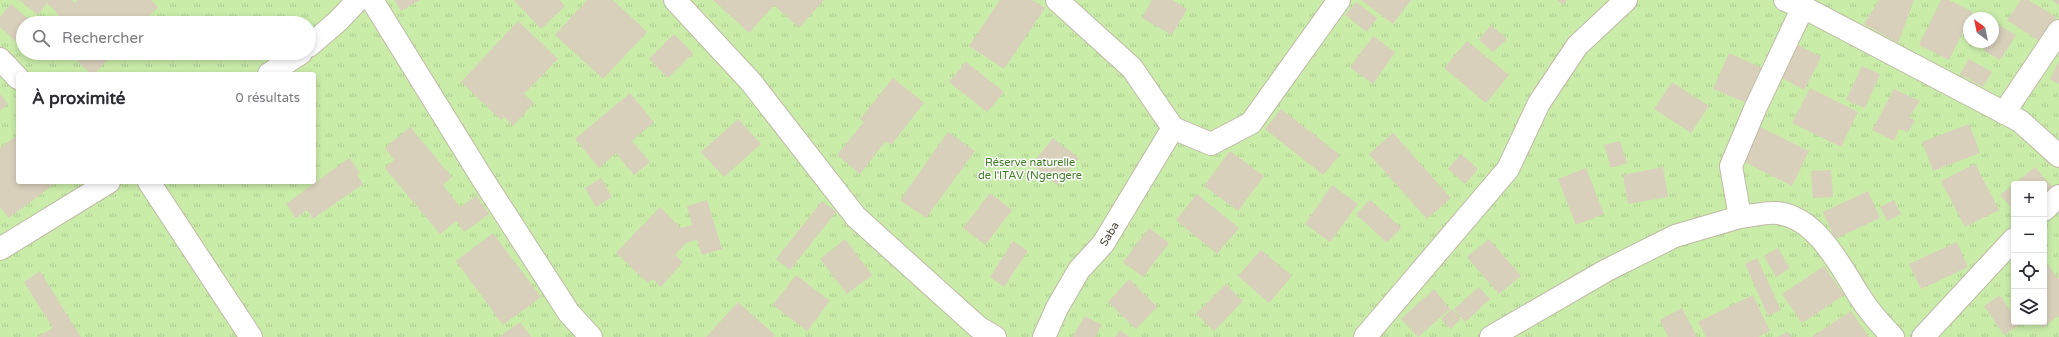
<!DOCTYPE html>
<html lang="fr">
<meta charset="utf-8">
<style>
body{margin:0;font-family:"Varela Round",sans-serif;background:#f2f2f3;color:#2b2b33}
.controls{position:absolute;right:12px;bottom:12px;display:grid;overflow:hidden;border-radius:4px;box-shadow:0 2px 6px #0003}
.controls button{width:36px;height:36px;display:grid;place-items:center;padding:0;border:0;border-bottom:1px solid #e1e1e2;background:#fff;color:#2b2b33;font:20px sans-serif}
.compass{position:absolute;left:1963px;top:12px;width:36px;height:36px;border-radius:50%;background:#fff;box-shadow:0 2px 6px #0003;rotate:327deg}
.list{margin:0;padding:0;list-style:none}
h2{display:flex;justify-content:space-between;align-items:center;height:52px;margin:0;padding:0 16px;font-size:17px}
h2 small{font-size:13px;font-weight:400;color:#7c7c81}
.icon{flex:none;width:22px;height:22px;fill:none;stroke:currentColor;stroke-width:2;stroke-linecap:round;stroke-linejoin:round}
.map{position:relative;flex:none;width:2059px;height:337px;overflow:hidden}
.search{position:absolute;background:#fff;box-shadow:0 2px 6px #0003;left:16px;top:16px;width:300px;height:44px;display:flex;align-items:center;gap:10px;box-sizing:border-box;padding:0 14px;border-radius:22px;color:#7c7c81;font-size:15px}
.panel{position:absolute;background:#fff;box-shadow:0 2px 6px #0003;left:16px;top:72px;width:300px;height:112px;border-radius:4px}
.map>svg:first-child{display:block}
.park{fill:url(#park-tufts);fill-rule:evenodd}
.building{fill:#d9d0bb}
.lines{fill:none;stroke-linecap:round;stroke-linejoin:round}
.minor-casing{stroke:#c0b9a6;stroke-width:24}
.minor{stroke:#fff;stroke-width:22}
.labels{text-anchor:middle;stroke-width:3;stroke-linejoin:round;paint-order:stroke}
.park-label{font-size:11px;fill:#3e7d22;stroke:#fff}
.street-label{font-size:11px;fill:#464033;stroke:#fff}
</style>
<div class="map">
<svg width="2059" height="337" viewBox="0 0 2059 337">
<defs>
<pattern id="park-tufts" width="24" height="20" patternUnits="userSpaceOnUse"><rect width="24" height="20" fill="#c9eca9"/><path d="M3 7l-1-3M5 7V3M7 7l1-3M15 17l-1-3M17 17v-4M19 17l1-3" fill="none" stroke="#aecb92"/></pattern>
</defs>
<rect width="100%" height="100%" fill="#f4f0e4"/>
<path class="park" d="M0,0H2059V337H0ZM1969,18H1993V42H1969ZM23,23H309V53H23ZM18,74H314V182H18ZM2014,184H2044V322H2014Z"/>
<g class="building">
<path d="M19,0H72L75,3L78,0H151L158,7L143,23H56L61,17L47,3L38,15Z"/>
<path d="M394,0H420L401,11Z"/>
<path d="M514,0H559L565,6L541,29Z"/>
<path d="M587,0H613L647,32L603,79L555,35Z"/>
<path d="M713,0H824L799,28L774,5L749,33Z"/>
<path d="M1000,0H1032L1045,8L1004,69L969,46Z"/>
<path d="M1152,0H1172L1187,9L1172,35L1142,18Z"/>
<path d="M1361,0H1411L1393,24Z"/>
<path d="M1557,0H1567L1563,5Z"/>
<path d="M1879,0H1914L1898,43L1864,24Z"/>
<path d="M1941,0H1949L1973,12L1949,60L1919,45Z"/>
<path d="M2021,0H2029L2056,17L2039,41L2007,20Z"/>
<path d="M2052,0H2059V5Z"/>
<path d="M1356,2L1377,18L1367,32L1345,15Z"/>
<path d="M11,4L32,22L23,23V32L15,41L0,27V17Z"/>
<path d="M518,21L558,59L524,94L534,103L513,126L504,116L501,120L461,82Z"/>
<path d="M1491,25L1507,39L1493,52L1479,40Z"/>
<path d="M1999,25L2016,35L2000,60L1983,50L1989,42H1993V35Z"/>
<path d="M674,34L693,53L668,78L649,59Z"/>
<path d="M1373,36L1395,52L1373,84L1350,67Z"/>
<path d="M1467,41L1509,75L1486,103L1444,68Z"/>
<path d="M1798,45L1821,57L1804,90L1780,77Z"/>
<path d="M69,53H114L94,74H91Z"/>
<path d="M1729,53L1762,68L1747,103L1713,89Z"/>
<path d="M1969,59L1992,72L1983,87L1960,74Z"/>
<path d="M2059,61V84L2050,79Z"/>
<path d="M966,62L1004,92L987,112L949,82Z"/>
<path d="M1862,66L1880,74L1865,108L1846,100Z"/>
<path d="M893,78L924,103L891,145L886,141L860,174L837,155L864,122L860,119Z"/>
<path d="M1672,82L1709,106L1691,133L1654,109Z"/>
<path d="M1810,88L1858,112L1841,147L1792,123Z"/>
<path d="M1894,89L1920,101L1909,117L1915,121L1908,132L1899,129L1894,141L1872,130Z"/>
<path d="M630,93L654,122L632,141L650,162L634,175L616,153L599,168L575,139Z"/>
<path d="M0,94L8,104L0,111Z"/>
<path d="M1281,109L1340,155L1323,175L1265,129Z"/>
<path d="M738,119L761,144L724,177L701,152Z"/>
<path d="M1969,124L1980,153L1933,171L1922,142Z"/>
<path d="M410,127L452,177L443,185L460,207L476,196L489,214L464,232L456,221L440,234L385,168L394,160L385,148Z"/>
<path d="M1760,127L1809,151L1792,186L1743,161Z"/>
<path d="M948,132L975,151L926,218L900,200Z"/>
<path d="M1393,133L1451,198L1427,219L1369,154Z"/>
<path d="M18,135V182H57L9,218L0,207V148Z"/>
<path d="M1053,138L1079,158L1057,185L1032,164Z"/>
<path d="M1620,141L1627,163L1611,168L1604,145Z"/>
<path d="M1230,151L1264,176L1238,211L1204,186Z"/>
<path d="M1461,154L1478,169L1465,184L1448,169Z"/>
<path d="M349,158L360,173L357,175L363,184L313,219L307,210L296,218L286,204Z"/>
<path d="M1975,164L1999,210L1965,227L1941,181Z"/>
<path d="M1663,167L1668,197L1628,204L1623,175Z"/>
<path d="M2035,167L2053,188L2044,196V184H2014Z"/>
<path d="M1586,168L1604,214L1576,225L1558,179Z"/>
<path d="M1831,170L1833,197L1813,198L1811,171Z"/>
<path d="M601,178L612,197L596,207L585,188Z"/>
<path d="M2014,184V211L2000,195Z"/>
<path d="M1332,185L1358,204L1330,242L1305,224Z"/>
<path d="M1868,191L1880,218L1835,239L1823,212Z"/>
<path d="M990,193L1012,210L985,245L963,228Z"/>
<path d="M1197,194L1239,228L1217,254L1176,220Z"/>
<path d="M707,200L722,249L702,255L697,240L686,243L675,255L683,262L661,287L652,279L648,283L616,253L660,207L681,228L692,225L687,206Z"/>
<path d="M1370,200L1401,228L1387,243L1356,214Z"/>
<path d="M1894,200L1901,214L1887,221L1880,207Z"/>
<path d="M822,201L836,212L790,270L776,259Z"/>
<path d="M1149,228L1169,243L1143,277L1123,262Z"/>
<path d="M493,233L541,297L503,325L456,261Z"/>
<path d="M845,239L872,275L847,294L820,259Z"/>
<path d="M1489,239L1521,276L1499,294L1467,257Z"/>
<path d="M1013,241L1028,251L1004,287L990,277Z"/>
<path d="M1957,242L1968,267L1921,289L1909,264Z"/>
<path d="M1778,248L1790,268L1776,277L1764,256Z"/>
<path d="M1261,250L1292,276L1269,303L1238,276Z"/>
<path d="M1757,258L1781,310L1768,316L1745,264Z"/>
<path d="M2048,265L2059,279V315L2043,328L2038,322H2044V269Z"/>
<path d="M1824,266L1844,295L1802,323L1782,294Z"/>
<path d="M40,271L69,318L81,337H37L53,328L24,282Z"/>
<path d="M796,275L830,301L807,331L773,305Z"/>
<path d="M1129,279L1157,307L1136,329L1108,302Z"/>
<path d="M1226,284L1243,301L1214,331L1196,314Z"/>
<path d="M1479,287L1490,299L1465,322L1454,309Z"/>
<path d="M1434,289L1450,309L1418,337L1401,319Z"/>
<path d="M1753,295L1770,331L1758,337H1706L1698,322Z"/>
<path d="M2000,295L2014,316V322H2018L2020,324L2004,335L1984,306Z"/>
<path d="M738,302L775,335L773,337H706Z"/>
<path d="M1682,308L1697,337H1668L1660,320Z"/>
<path d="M1452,309L1461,319L1450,329L1441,319Z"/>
<path d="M1851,311L1869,337H1812Z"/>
<path d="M1085,316L1102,325L1095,337H1072Z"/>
<path d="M520,322L531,337H499Z"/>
<path d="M1120,330L1129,337H1115Z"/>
<path d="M1788,332L1791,337H1777Z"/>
</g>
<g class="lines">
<g class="minor-casing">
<g id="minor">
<path d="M372,0L482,178L569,313L591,337"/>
<path d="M675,0L751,82L856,217L978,327L995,337"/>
<path d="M1057,0L1132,68L1173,128L1211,144L1251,123L1339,0"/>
<path d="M1785,0L1803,7L2020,121L2059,156"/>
<path d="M309,46L338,21L358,0"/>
<path d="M0,59L18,78"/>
<path d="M269,74L301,53"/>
<path d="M2004,113L2059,31"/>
<path d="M149,182L251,337"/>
<path d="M2044,210L2059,196"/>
<path d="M1740,217C1751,216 1765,212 1777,213C1817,217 1841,267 1860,297C1869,311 1881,325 1893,337"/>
<path d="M0,249L109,182"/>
<path id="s1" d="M1044,337L1057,308L1079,270L1103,244L1173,128"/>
<path d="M1365,337L1508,169L1539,103L1577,46L1626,0"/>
<path d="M1491,337L1607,270L1675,236L1740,217L1731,166L1755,109L1803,7"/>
<path d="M1923,337L2014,239"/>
</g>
</g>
<use href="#minor" class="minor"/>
</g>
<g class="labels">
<g class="park-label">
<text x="1030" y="166">Réserve naturelle<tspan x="1030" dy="13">de l'ITAV (Ngengere</tspan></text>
</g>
<g class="street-label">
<text dy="4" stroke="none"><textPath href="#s1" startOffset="123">Saba</textPath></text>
</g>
</g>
</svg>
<div class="controls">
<button>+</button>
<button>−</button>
<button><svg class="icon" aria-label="locate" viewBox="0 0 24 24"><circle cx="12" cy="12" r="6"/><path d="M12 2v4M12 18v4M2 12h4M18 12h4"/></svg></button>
<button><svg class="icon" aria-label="layers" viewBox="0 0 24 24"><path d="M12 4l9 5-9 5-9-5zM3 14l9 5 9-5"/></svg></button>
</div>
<svg class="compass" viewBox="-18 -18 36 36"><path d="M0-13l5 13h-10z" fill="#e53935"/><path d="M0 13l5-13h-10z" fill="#7c7c81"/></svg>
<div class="search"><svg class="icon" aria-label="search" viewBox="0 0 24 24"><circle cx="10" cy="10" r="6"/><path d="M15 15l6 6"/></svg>Rechercher</div>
<section class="panel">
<h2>À proximité<small>0 résultats</small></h2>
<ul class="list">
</ul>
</section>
</div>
